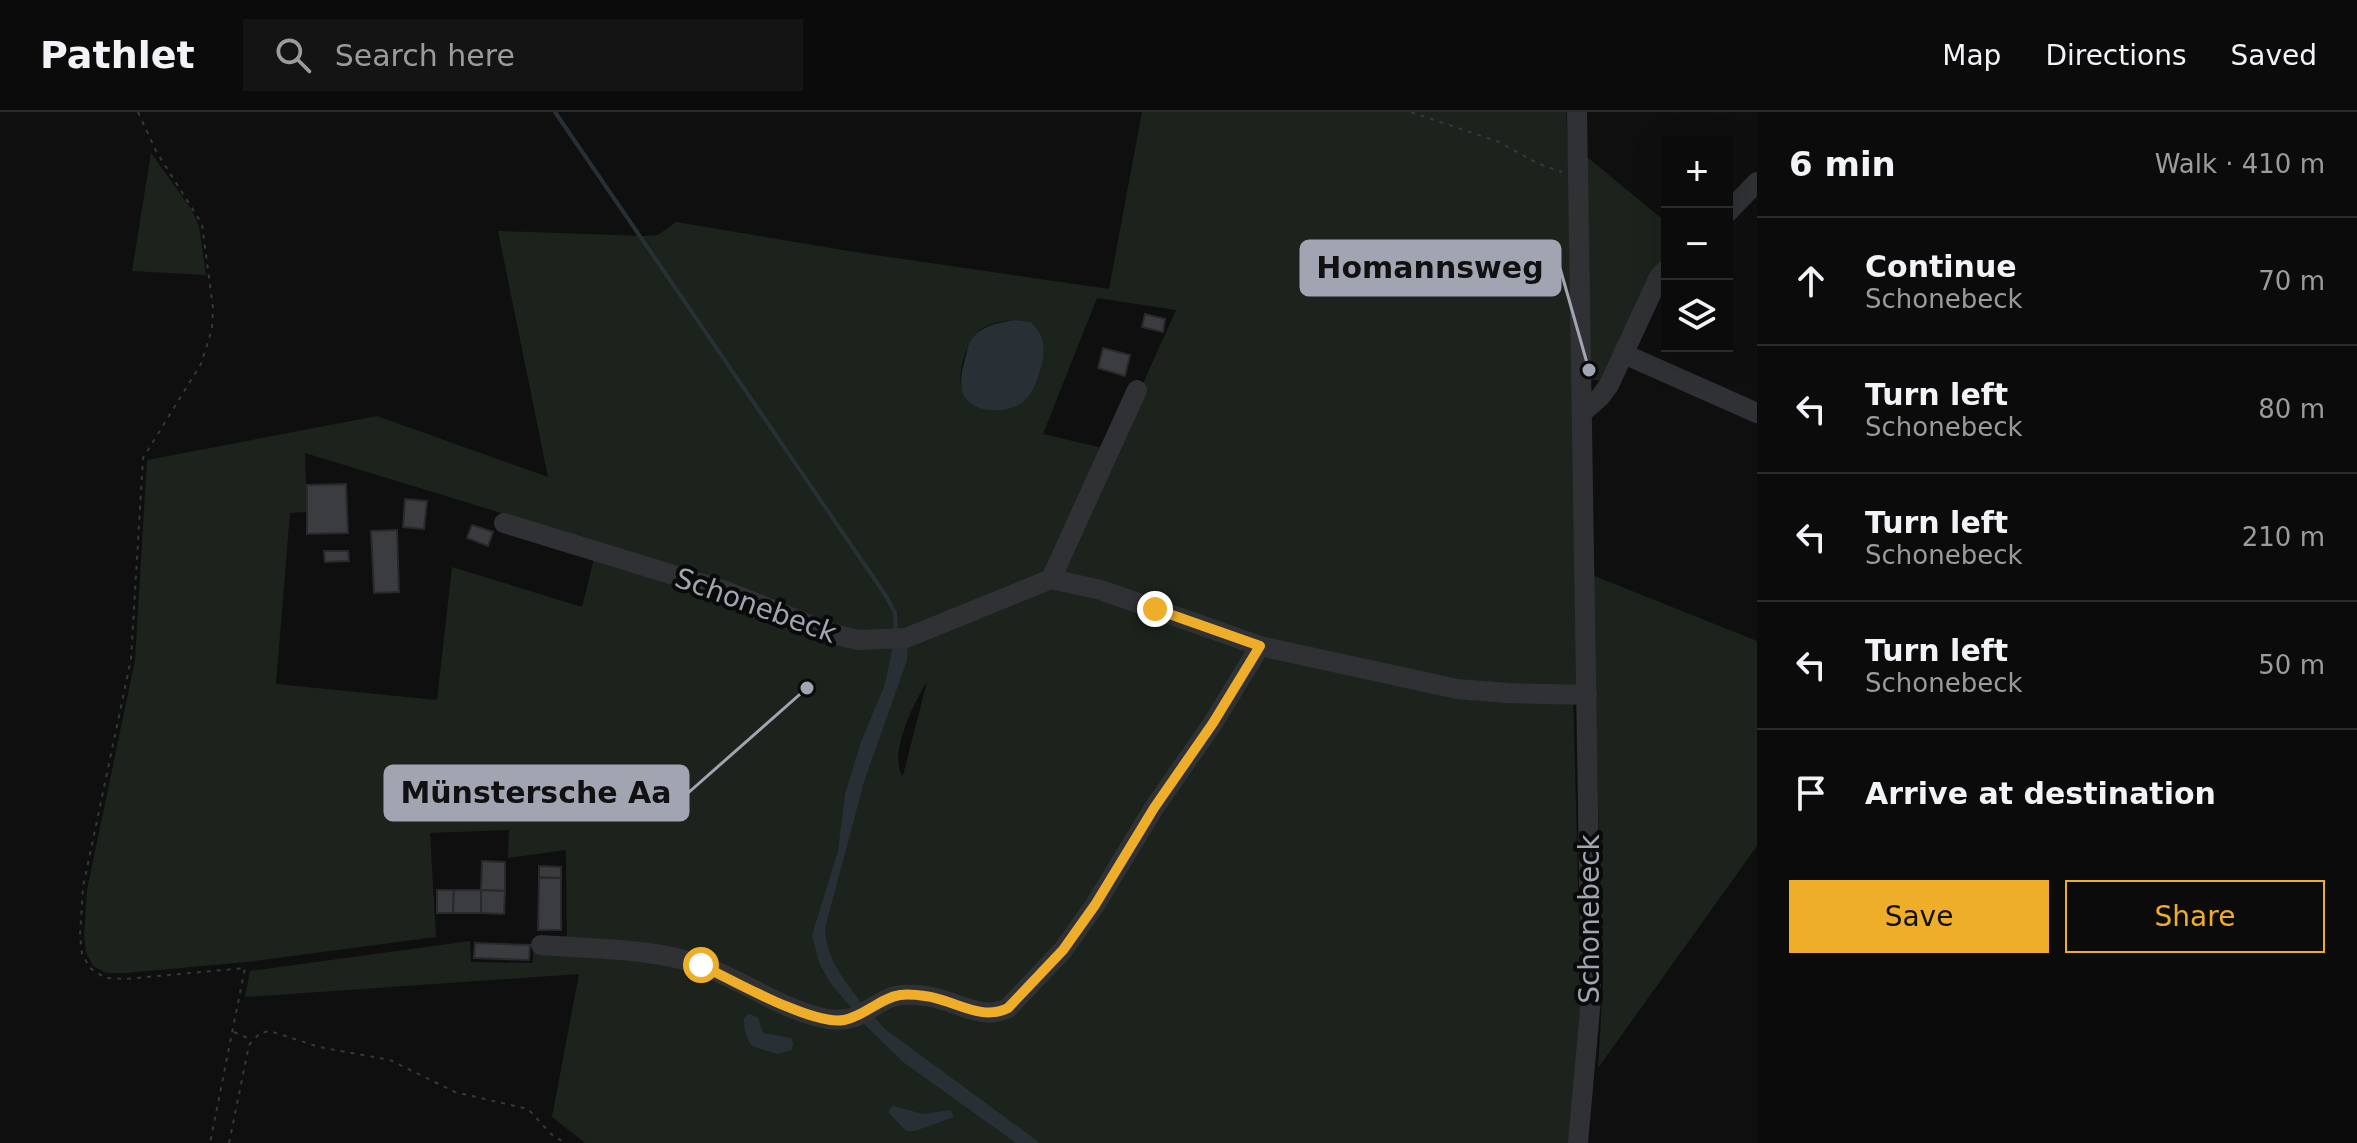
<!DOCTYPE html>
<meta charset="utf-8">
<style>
body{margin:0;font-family:"DejaVu Sans",sans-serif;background:#141415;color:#f1f3f6}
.controls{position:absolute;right:24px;top:24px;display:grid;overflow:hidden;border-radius:0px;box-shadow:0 8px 32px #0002}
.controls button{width:72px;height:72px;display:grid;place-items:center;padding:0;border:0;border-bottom:2px solid #2b2b2d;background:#0b0b0c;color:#f1f3f6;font:40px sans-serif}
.stop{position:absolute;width:24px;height:24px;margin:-18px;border:6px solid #efae29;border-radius:50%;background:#fff}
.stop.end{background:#efae29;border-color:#fff;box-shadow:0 2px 8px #0008}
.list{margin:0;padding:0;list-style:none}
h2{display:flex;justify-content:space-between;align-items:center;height:104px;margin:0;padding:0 32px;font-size:34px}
h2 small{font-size:26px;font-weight:400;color:#9a9b9d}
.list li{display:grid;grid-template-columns:52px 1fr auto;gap:24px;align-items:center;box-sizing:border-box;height:128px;padding:0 32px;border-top:2px solid #2b2b2d}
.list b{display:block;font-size:30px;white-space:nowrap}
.list p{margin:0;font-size:26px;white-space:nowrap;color:#9a9b9d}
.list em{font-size:26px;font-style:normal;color:#9a9b9d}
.actions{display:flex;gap:16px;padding:24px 32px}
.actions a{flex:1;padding:18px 0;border:2px solid #efae29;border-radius:0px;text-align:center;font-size:28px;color:#efae29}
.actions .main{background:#efae29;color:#111}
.icon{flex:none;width:44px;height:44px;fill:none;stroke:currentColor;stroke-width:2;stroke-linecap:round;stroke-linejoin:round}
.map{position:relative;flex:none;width:1757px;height:1031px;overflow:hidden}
header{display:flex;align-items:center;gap:48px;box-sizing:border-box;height:112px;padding:0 40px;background:#0b0b0c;border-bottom:2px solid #2b2b2d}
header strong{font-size:38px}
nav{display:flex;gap:44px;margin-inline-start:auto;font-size:28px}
.search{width:560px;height:72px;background:#141415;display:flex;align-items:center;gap:20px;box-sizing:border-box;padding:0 28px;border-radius:0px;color:#9a9b9d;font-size:30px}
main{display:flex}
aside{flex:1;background:#0b0b0c}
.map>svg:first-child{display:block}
.green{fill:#1c231c;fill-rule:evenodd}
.water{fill:#282f35}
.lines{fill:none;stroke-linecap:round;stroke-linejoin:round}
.stream{stroke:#282f35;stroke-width:4}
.building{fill:#3b3c40;stroke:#29292c;stroke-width:2}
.path{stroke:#36383c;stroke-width:2;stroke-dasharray:4 6;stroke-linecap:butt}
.minor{stroke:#303135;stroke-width:20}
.route{stroke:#efae29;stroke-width:10}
.labels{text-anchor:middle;stroke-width:8;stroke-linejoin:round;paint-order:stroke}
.street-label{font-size:28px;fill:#a0a5b1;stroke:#0a0a0b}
.leader{fill:none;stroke:#a0a5b1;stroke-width:3}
.callout-dot{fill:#a0a5b1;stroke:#0a0a0b;stroke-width:3}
.callout{fill:#a0a5b1;stroke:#a0a5b1;stroke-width:3}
.callout-label{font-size:30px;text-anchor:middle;font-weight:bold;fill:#111}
</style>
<header>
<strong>Pathlet</strong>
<div class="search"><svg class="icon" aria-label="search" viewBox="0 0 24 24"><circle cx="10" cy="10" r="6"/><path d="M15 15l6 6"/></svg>Search here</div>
<nav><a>Map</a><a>Directions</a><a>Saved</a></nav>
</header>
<main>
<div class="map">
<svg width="1757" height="1031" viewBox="0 0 1757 1031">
<rect width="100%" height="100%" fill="#0f0f10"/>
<g class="green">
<path d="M1142,0H1566L1573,126L1582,459L1757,529V734L1598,956L1603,873L1595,575L1573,578L1581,887L1569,1031H585L552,1005L579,862L245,885L250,859L470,829L471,850L533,851V836L567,832L566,738L508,746L509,718L430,721L436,825L247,850L125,861H106L93,854L86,840L84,823L87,778L135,548L147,348L377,304L548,365L498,119L644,124L658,123L676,110L855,140L1109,177ZM1097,186L1176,198L1056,465L1271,532L1012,899L1007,894L1058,833L1257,537L1070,475L1046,476L1107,337L1043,322ZM1016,208L1031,210C1047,234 1046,241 1037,268C1034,279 1026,283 1017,290C1001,300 987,300 972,290C968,287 965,286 963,281C955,263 967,224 985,215C994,210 1006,209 1016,208ZM305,341L570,422L595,443L582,495L452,455L437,588L276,572L290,401L307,400ZM927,570L903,663H902C889,641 914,590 927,570Z"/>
<path d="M151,41L191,97L199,114L206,163L132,159Z"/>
<path d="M1587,45L1667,111V158L1603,269L1587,267Z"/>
</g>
<g class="water">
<path d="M1016,208L1031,210C1045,225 1046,237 1041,256C1037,268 1034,280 1024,289C1010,302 972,303 963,282C958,269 964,251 967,239C972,215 995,211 1016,208Z"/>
<path d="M908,531L907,548L864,670L825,816C827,851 845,867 864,895L857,902L831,872L819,851L812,823L838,739L845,682L861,630L885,572L893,534Z"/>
<path d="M749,902L758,905L763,921L791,926L793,931L792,938L777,942L752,934C745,925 744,917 744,906Z"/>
<path d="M872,902L885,917L1040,1031H1016L903,950L862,910Z"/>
<path d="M893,994L923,1002L950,998L954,1005L915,1019H906L888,1000Z"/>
</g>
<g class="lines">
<path class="stream" d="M555,0L886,484L895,501L896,521"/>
</g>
<g class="building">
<path d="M1145,202L1165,207L1163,220L1142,215Z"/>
<path d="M1103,236L1130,243L1125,264L1098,256Z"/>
<path d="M346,372L348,421L307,422V373Z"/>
<path d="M405,387L427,389L424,417L403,415Z"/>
<path d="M472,413L493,420L488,434L467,426Z"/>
<path d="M397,418L399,480L374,481L371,419Z"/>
<path d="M324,439H348L349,449L325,450Z"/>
<path d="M482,749L505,750V779L481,778Z"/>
<path d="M539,754L561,755V766L539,765Z"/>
<path d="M539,766H561V818H538Z"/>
<path d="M437,778H454L453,801H437Z"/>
<path d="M454,778H481V801H453Z"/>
<path d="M481,778L505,779L504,802L481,801Z"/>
<path d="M475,831L530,833L529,848L474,846Z"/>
</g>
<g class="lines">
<g class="path">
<path d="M138,0L156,39L202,112L213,196L212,217L201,252L143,346L131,547L83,775L80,823L82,842L90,856L105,866L125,867L245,856L210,1031"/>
<path d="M1411,0L1499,30L1537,51L1562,60"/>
<path d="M234,920L250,927"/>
<path d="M229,1031L249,933L260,921L270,919L319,935L390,948L455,980L528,997L551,1022L565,1031"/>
</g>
<g class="minor">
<path d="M1577,0L1591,886L1578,1031"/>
<path d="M1727,101L1757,70"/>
<path d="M1624,242L1757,301"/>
<path d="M1582,301L1600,285L1609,273L1659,165L1667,157"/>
<path d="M504,411L726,479L832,522L858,528L906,526L1051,467L1101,478L1260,534L1457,577L1508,581L1587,583"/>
<path d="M1051,467L1137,278"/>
<path d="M541,833C594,837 648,836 698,852C742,867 782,899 828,907C864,913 874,886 901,883C909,882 918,883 926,884C954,887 980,910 1008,896L1063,838L1095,793L1154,696L1213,611L1260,534"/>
</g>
</g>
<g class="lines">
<path class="route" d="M701,853C732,868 813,914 844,908C865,904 880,886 900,883C907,882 918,883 925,884C953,887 980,910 1008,896L1063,838L1095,793L1154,696L1213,611L1260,534L1155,497"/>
</g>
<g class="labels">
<g class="street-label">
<text transform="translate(756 493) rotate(20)" y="10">Schonebeck</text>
<text transform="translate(1589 807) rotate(-90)" y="10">Schonebeck</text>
</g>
</g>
<path class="leader" d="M1589 258L1560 156M807 576L688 681"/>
<g class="callout-dot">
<circle cx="1589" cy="258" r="8"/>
<circle cx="807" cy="576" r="8"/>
</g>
<g class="callout">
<rect x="1301" y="129" width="259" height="54" rx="8"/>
<rect x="385" y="654" width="303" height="54" rx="8"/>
</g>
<g class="callout-label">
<text x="1430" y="166">Homannsweg</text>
<text x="536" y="691">Münstersche Aa</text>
</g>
</svg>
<div class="controls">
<button>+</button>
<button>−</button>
<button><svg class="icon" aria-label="layers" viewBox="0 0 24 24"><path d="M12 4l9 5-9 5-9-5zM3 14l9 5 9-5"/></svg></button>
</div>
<div class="stop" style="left:701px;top:853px"></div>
<div class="stop end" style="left:1155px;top:497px"></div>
</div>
<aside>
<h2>6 min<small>Walk · 410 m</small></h2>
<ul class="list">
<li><svg class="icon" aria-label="ahead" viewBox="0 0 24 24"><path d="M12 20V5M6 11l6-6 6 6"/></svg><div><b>Continue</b><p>Schonebeck</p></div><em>70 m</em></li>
<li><svg class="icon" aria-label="left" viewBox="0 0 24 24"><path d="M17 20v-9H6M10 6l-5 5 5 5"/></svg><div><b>Turn left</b><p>Schonebeck</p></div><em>80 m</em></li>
<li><svg class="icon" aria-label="left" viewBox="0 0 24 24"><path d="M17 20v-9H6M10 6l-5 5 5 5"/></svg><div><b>Turn left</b><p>Schonebeck</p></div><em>210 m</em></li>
<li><svg class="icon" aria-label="left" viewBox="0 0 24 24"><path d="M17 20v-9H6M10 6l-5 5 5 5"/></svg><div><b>Turn left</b><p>Schonebeck</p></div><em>50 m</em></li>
<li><svg class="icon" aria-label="arrive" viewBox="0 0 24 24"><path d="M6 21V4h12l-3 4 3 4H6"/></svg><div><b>Arrive at destination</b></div></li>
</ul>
<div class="actions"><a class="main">Save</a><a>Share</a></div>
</aside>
</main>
